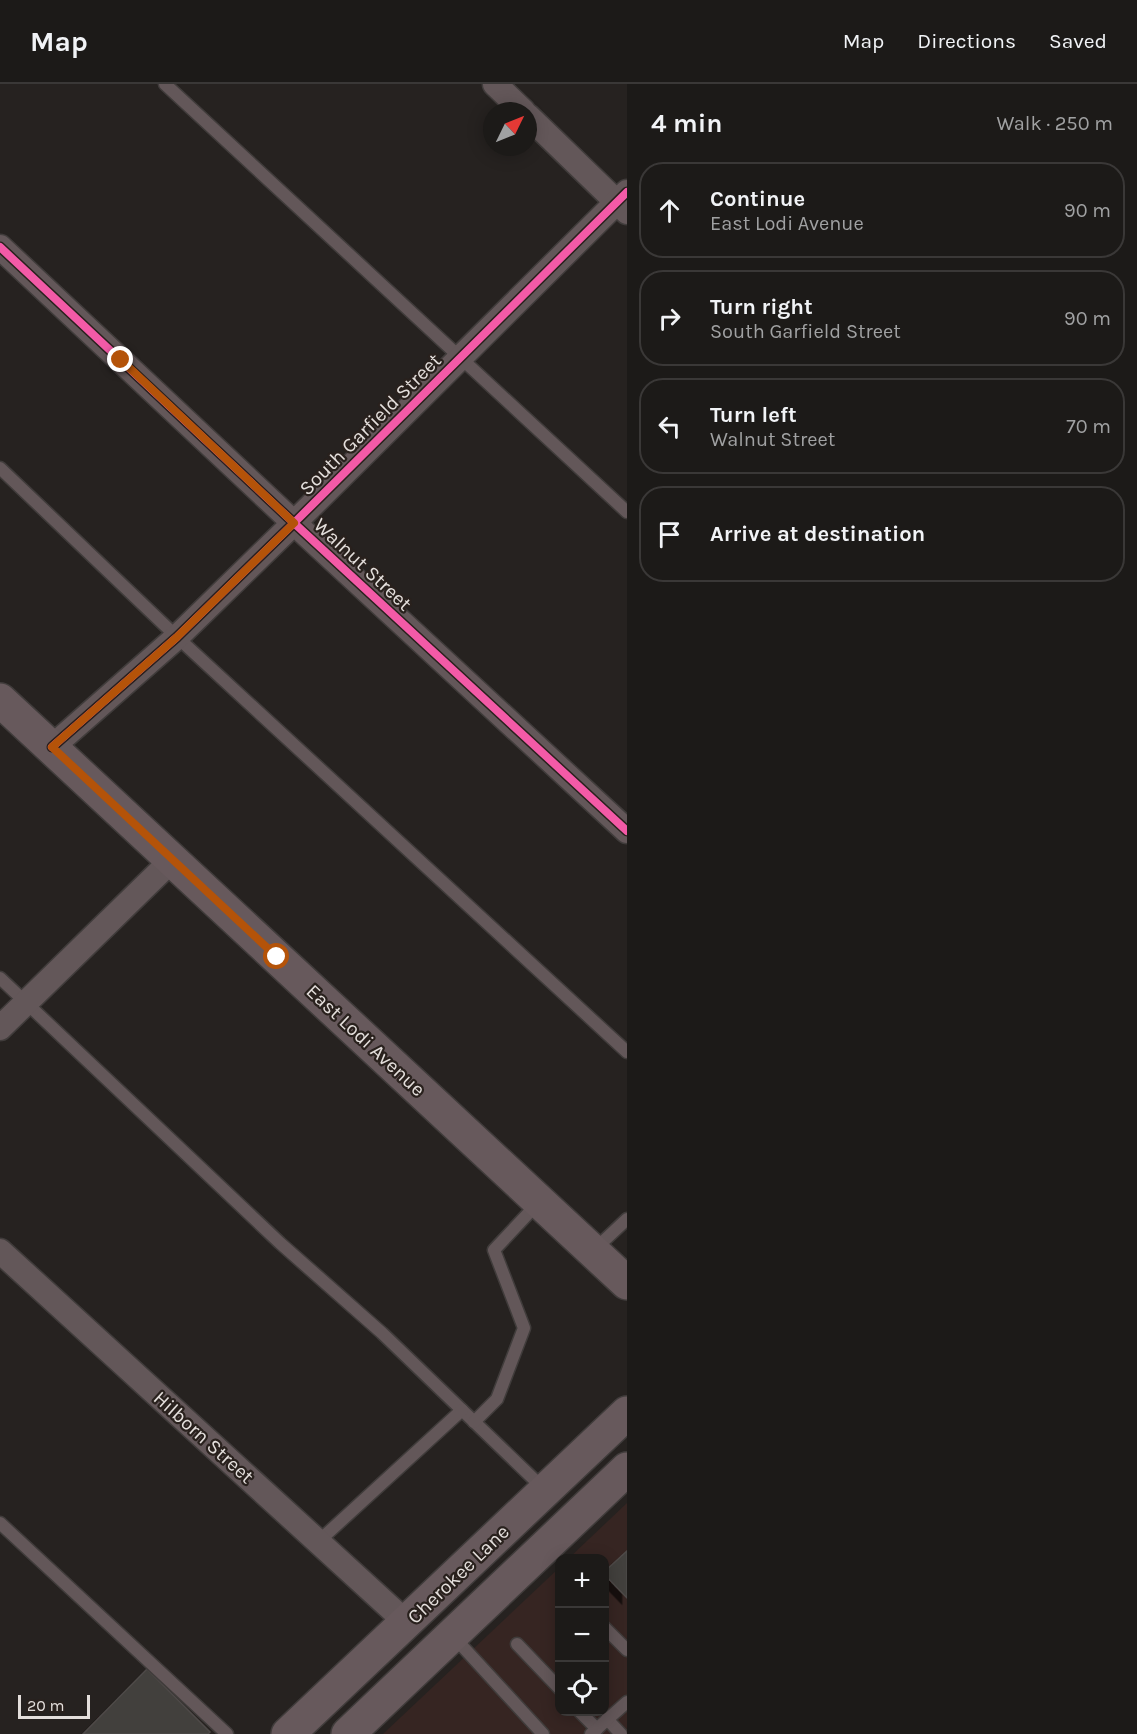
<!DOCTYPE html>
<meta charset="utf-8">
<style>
body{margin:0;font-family:Karla,sans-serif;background:#252321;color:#f1f3f6}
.controls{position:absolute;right:18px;bottom:18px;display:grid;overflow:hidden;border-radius:12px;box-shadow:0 3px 15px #0003}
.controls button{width:54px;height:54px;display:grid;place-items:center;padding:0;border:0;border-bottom:2px solid #3a3837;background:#1c1a18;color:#f1f3f6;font:30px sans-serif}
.compass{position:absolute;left:483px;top:18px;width:54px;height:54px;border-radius:50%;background:#1c1a18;box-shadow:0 3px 15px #0003;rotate:47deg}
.scale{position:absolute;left:18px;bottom:15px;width:72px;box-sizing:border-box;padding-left:6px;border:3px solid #e4dfdc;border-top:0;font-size:16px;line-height:21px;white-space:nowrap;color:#e4dfdc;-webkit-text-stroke:4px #29211d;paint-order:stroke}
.stop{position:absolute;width:18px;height:18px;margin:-14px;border:4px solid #b45309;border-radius:50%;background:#fff}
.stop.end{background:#b45309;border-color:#fff;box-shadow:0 2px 6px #0008}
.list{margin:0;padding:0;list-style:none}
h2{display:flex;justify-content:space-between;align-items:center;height:78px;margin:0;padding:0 24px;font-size:26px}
h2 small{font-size:20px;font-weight:400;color:#a0a1a2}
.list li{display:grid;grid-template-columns:39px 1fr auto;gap:18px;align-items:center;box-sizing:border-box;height:96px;margin:0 12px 12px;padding:0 12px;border:2px solid #3a3837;border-radius:24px}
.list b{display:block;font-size:22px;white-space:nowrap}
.list p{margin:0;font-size:20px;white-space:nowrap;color:#a0a1a2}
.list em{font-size:20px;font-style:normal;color:#a0a1a2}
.icon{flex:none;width:33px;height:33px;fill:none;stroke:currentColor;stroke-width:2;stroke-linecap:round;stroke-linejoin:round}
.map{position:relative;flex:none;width:627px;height:1650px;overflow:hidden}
header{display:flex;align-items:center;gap:36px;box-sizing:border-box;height:84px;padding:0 30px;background:#1c1a18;border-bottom:2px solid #3a3837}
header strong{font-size:28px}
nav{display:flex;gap:33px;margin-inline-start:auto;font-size:21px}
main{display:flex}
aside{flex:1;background:#1c1a18}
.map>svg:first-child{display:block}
.commercial{fill:#362522}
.building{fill:#423f3d;stroke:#4e4a48;stroke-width:1.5;filter:url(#shadow)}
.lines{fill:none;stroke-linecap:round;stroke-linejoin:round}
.service-casing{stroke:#403c3b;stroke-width:15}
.minor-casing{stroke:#403c3b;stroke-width:27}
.secondary-casing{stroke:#403c3b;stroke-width:36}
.service{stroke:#635759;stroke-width:12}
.minor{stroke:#635759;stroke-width:24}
.secondary{stroke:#67595c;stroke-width:33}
.cycleway-casing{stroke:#29211d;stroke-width:11}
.cycleway{stroke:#f35aa7;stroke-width:8}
.route{stroke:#b45309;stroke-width:8}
.labels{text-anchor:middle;stroke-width:4.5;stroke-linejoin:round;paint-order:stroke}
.street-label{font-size:20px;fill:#e4dfdc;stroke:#29211d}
</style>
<header>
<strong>Map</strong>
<nav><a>Map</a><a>Directions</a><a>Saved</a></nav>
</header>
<main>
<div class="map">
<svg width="627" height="1650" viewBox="0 0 627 1650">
<defs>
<filter id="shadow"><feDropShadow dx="-5.5" dy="5.5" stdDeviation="0" flood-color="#0009"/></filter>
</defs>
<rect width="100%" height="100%" fill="#262220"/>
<path class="commercial" d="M627,1419V1650H383L559,1484L560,1628H604V1474H569Z"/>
<g class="building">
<path d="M627,1467V1514L604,1490V1488Z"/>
<path d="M147,1585L210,1648L208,1650H83Z"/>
</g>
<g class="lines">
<g class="service-casing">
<g id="service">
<path d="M165,0L627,428"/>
<path d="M0,384L177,553L627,968"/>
<path d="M0,894L280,1159L382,1249L544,1405"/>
<path d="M593,1167L627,1135"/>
<path d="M474,1338L497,1315L524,1244L494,1166L539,1118"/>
<path d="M0,1439L227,1650"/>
<path d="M319,1457L462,1326"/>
<path d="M604,1543L627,1566"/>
<path d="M452,1551L543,1650"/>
<path d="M517,1560L560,1605"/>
<path d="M580,1628L597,1645"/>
<path d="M607,1635L621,1650"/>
<path d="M591,1650L627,1618"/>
</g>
</g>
<g class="minor-casing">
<g id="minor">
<path d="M495,0L523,27"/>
<path d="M528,32L627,128"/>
<path d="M0,163L294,439L627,747"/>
<path d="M52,663L177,553L294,439L627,108"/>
<path d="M0,944L172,776"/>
<path d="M0,1167L407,1539"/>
</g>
</g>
<g class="secondary-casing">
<g id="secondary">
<path d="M0,616L627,1199"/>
<path d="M288,1650L627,1329"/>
<path d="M348,1650L627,1385"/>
</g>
</g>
<use href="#service" class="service"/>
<use href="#minor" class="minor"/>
<use href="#secondary" class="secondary"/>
<g class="cycleway-casing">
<g id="cycleway">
<path d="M0,163L294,439L627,747"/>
<path d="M52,663L177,553L294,439L627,108"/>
</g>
</g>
<use href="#cycleway" class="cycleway"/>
</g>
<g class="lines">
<path class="route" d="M121,276L294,439L177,553L52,663L277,873"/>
</g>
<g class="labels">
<g class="street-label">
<text transform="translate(370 340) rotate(-45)" y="7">South Garfield Street</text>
<text transform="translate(363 480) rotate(43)" y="7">Walnut Street</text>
<text transform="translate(366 956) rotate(43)" y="7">East Lodi Avenue</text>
<text transform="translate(204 1353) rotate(42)" y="7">Hilborn Street</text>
<text transform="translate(458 1490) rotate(-44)" y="7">Cherokee Lane</text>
</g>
</g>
</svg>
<div class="controls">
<button>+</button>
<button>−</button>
<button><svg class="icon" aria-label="locate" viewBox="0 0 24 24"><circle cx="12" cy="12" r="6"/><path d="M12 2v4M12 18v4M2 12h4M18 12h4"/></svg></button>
</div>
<svg class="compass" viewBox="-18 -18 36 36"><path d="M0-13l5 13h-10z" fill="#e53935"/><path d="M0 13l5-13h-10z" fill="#a0a1a2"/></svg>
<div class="scale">20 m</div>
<div class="stop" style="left:277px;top:873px"></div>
<div class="stop end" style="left:121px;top:276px"></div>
</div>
<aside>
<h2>4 min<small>Walk · 250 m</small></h2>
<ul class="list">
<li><svg class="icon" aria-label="ahead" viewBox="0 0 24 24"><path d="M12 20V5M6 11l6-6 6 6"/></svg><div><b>Continue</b><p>East Lodi Avenue</p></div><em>90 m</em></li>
<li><svg class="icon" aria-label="right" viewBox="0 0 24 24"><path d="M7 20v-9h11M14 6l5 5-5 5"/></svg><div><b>Turn right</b><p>South Garfield Street</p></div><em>90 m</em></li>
<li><svg class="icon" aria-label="left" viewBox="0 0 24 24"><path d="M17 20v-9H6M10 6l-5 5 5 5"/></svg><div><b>Turn left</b><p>Walnut Street</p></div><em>70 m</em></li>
<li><svg class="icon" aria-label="arrive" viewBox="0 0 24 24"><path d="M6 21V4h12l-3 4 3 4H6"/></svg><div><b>Arrive at destination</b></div></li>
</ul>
</aside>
</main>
